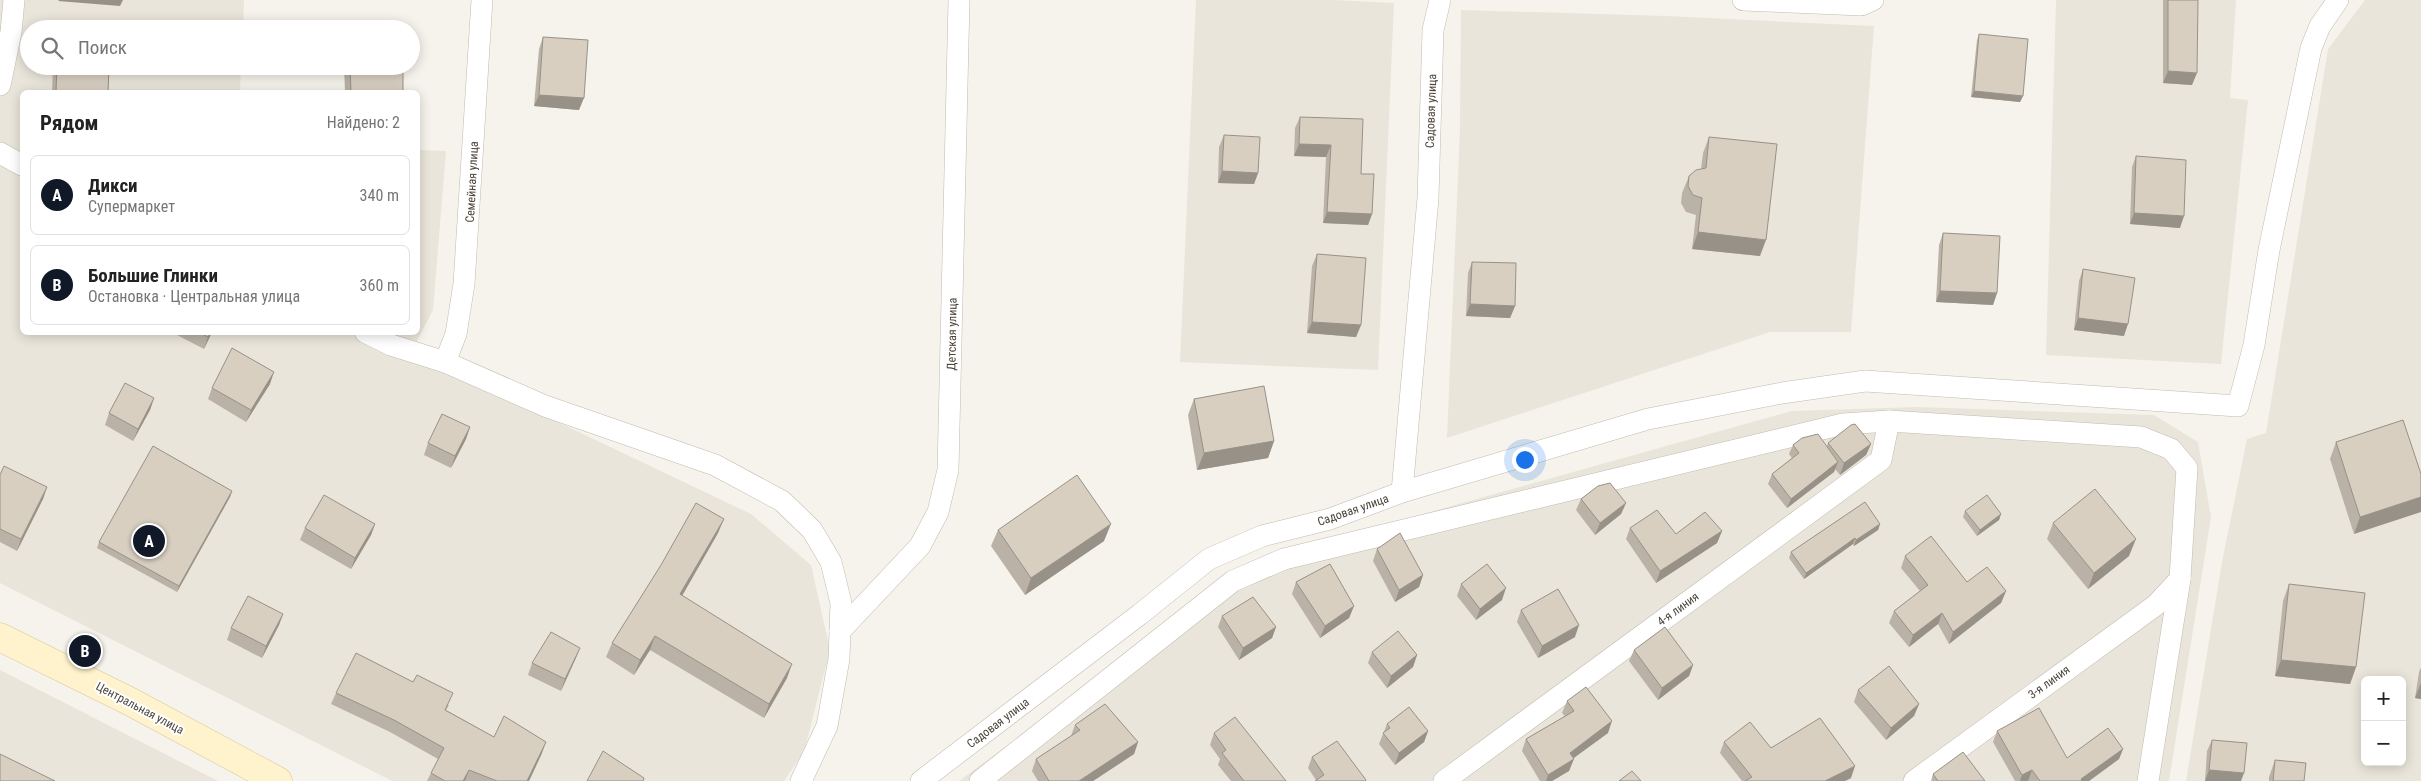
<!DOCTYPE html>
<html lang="ru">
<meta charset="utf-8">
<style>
body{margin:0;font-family:"Roboto Condensed",sans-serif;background:#f6f6f6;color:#222}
.controls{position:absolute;right:15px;bottom:15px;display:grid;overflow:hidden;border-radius:8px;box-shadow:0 2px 12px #0003}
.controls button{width:45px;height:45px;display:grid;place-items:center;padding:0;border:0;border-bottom:1px solid #e0e0e0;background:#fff;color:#222;font:25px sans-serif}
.you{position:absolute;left:1524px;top:459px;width:18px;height:18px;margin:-12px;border:4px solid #fff;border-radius:50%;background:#1a73e8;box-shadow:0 0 0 8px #1a73e833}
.badge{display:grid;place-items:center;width:32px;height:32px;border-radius:50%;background:#111827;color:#fff;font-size:16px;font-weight:700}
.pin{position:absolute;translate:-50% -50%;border:2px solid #fff;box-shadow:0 1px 5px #0006}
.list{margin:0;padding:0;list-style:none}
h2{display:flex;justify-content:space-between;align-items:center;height:65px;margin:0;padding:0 20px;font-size:21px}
h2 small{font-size:16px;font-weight:400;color:#767676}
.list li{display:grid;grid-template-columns:32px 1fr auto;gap:15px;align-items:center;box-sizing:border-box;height:80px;margin:0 10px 10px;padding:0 10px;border:1px solid #e0e0e0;border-radius:8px}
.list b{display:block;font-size:19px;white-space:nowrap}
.list p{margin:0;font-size:16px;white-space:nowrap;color:#767676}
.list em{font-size:16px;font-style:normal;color:#767676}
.icon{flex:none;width:28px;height:28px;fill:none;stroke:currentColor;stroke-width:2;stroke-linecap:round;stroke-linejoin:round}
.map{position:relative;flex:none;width:2421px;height:781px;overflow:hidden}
.search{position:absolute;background:#fff;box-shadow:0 2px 12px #0003;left:20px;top:20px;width:400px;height:55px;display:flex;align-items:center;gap:12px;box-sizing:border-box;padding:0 18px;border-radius:28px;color:#767676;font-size:19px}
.panel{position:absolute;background:#fff;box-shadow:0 2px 12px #0003;left:20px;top:90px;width:400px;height:245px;border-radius:8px}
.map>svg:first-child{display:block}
.residential{fill:#eae5da;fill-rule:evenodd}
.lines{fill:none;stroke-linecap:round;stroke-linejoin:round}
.street-casing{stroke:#c2bbae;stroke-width:22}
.secondary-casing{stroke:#d6c79b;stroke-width:29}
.street{stroke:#fff;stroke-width:21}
.secondary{stroke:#fff3cd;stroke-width:28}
.wall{fill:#bab2a6}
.shaded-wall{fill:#979187}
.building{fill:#d8cfc1;stroke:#979187}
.labels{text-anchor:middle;stroke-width:4;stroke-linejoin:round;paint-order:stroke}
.street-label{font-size:12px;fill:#4b4439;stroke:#fff}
</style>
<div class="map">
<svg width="2421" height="781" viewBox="0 0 2421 781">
<rect width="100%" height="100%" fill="#f6f3ec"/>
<g class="residential">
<path d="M0,0H244L243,29H29V66H241L240,92H22V332H418V150L446,151L433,310L411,352L751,514L811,565L830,650L804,752L784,781H392L0,583Z"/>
<path d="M1196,0H1334L1394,3L1378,370L1180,362Z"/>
<path d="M2056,0H2236L2230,98L2248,100L2221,364L2046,355Z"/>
<path d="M2365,0H2421V781H2186L2222,562L2247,439L2266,433L2328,49ZM2365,680H2402V762H2365Z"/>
<path d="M1461,10L1666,16L1874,26L1851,332H1770L1447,438L1460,129Z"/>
<path d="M1917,407L2154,415L2198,442L2211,517L2169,781H959L1233,577L1294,550L1792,411Z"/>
<path d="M0,670L218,781H0Z"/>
</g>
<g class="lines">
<g class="street-casing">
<g id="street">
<path d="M1743,0L1861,5L1873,0"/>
<path d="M0,85L11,32L14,0"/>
<path d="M0,153L22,165"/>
<path d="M365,332L391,345L445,362L545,406L715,465L782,501L812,530L831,562L841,603L839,659L827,726L801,781"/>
<path d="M445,362L456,334L464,284L482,0"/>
<path d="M1402,492L1428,198L1433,30L1440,0"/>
<path d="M840,631L920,546L938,512L948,470L959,0"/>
<path d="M921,781L1139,615L1209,559L1262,536L1330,519L1402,492L1648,419L1782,393L1865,381L2238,406L2254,345L2269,250L2311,48L2320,26L2338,0"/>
<path d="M980,781L1233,581L1284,559L1843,424L1889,421L2141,437L2171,449L2187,468L2180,579L2148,781"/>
<path d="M1444,781L1881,460L1889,421"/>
<path d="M1914,781L2156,605L2180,579"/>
</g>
</g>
<g class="secondary-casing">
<path id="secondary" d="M0,637L131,702L278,781"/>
</g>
<use href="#street" class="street"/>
<use href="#secondary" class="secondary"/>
</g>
<g class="wall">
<path d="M2163,0H2198L2192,85L2163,83Z"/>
<path d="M1979,34L2023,96L2020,102L1971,97L1977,40Z"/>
<path d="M543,37L579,110L534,106L539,49Z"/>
<path d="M53,66H109L108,92H52Z"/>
<path d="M344,66H403V92H345Z"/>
<path d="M1300,117L1361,174L1372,214L1368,225L1323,223L1326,157L1294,156L1295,128Z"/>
<path d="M1224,135L1258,173L1254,184L1218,183L1219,147Z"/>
<path d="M1709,137L1760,256L1692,249L1696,215L1686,212L1681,203L1682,193L1689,176L1701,169L1703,153Z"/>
<path d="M2136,156L2180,228L2130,224L2132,167Z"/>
<path d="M1943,233L1997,293L1993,305L1936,302L1939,245Z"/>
<path d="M1317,254L1361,325L1356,337L1307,333L1312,266Z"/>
<path d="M1472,262L1515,306L1510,318L1466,316L1468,273Z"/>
<path d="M2083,269L2124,336L2074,330L2079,281Z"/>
<path d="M178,332H212L204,349L177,335Z"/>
<path d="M270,384L246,422L208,399L212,388Z"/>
<path d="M154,398L150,410L133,441L105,425L109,413Z"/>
<path d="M1194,399L1274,441L1268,458L1197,470L1188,415Z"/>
<path d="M2403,420L2354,534L2330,459L2336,442Z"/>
<path d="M470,427L466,439L451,468L424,455L428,443Z"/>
<path d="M1828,443L1871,444L1866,455L1840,475L1835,469L1834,472L1787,508L1768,484L1772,474L1792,458L1789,454L1793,445L1827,446Z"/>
<path d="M0,475L47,487L43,499L17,551L0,542Z"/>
<path d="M232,491L230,497L177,592L97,548L99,542Z"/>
<path d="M1581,499L1626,503L1621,514L1595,535L1576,510Z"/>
<path d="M1965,511L2001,514L1999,520L1977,536L1963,517Z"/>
<path d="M2053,523L2129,556L2088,589L2047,539Z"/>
<path d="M375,524L371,535L351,569L300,540L305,528Z"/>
<path d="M1880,524L1878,530L1854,546L1853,544L1804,579L1789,558L1791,552Z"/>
<path d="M1630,528L1676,534L1722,531L1717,543L1656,583L1626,539Z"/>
<path d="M998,530L1104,541L1025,595L991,546Z"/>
<path d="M718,533L682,596L787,678L764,718L650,650L634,675L606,657L612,643Z"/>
<path d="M1377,549L1423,575L1419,587L1395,602L1373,561Z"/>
<path d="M1905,556L1967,582L2006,591L2001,603L1949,644L1938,624L1909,647L1889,623L1894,611L1920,591L1901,568Z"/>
<path d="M1296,582L1354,606L1349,618L1320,638L1292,594Z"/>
<path d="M1461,584L1502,600L1476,620L1457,596Z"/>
<path d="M2289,584L2356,667L2350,684L2275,676L2283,601Z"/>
<path d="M1521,610L1575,637L1538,658L1517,622Z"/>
<path d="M283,614L279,625L262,658L227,640L231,628Z"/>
<path d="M1222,616L1276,627L1272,638L1239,660L1218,627Z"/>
<path d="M580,648L575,660L561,691L528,675L532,663Z"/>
<path d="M1634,650L1693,665L1689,676L1658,700L1629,661Z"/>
<path d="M1372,652L1417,655L1413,667L1387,688L1368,663Z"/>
<path d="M2421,667V699L2415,698L2419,672Z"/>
<path d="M1858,690L1919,704L1914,716L1886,740L1854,702Z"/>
<path d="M336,693L449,705L446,710L494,737L542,753L529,781H427L438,759L390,732L331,704Z"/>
<path d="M1567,701L1608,733L1573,758L1569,771L1552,781H1540L1522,751L1526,739L1565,716L1562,713Z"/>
<path d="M1387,724L1428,731L1424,742L1395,765L1379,744Z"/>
<path d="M1075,725L1138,742L1134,754L1093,781H1038L1032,771L1036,759L1071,736Z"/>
<path d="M1997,731L2067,758L2123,749L2119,759L2089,781H2015L1993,742Z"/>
<path d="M1214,733L1286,781H1231L1218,765L1220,759L1210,745Z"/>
<path d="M2212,740L2241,781H2205L2207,751Z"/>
<path d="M1724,742L1771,748L1851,778L1845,781H1742L1720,753Z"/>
<path d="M1312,757L1366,781L1316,780L1308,768Z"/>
<path d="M2275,760L2304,781H2269V777Z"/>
<path d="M1933,774L1985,781H1931Z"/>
</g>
<g class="shaded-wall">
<path d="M59,0H123L120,6L58,1Z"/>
<path d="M2168,71L2197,73L2192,85L2163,83Z"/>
<path d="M1974,91L2023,96L2020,102L1971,97Z"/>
<path d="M539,95L584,98L579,110L534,106Z"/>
<path d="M1299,144L1331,145L1326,157L1294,156Z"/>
<path d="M1222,171L1258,173L1254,184L1218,183Z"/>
<path d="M1327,212L1372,214L1368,225L1323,223Z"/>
<path d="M2134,213L2184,216L2180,228L2130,224Z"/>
<path d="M1698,232L1766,240L1760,256L1692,249Z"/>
<path d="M1940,291L1997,293L1993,305L1936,302Z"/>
<path d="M1470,304L1515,306L1510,318L1466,316Z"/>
<path d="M2078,318L2128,324L2124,336L2074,330Z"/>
<path d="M1312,322L1361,325L1356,337L1307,333Z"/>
<path d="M211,332H212L204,349L208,337Z"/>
<path d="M274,372L270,384L246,422L251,410Z"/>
<path d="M154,398L150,410L133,441L138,429Z"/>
<path d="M470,427L466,439L451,468L455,456Z"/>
<path d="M1274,441L1268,458L1197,470L1204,453Z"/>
<path d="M1871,444L1866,455L1840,475L1844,463Z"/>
<path d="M1838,462L1834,472L1787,508L1791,499Z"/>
<path d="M47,487L43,499L17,551L21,539Z"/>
<path d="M232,491L230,497L177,592L179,586Z"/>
<path d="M2421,497V512L2354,534L2360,517Z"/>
<path d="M1626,503L1621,514L1595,535L1600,523Z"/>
<path d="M2001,514L1999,520L1977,536L1980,530Z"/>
<path d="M724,519L718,533L675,608L680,594Z"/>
<path d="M375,524L371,535L351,569L355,558Z"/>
<path d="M1111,524L1104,541L1025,595L1031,578Z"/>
<path d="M1880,524L1878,530L1854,546L1856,540Z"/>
<path d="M1722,531L1717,543L1656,583L1660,571Z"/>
<path d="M1855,538L1853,544L1804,579L1806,573Z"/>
<path d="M2136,539L2129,556L2088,589L2094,573Z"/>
<path d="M1423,575L1419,587L1395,602L1399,590Z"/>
<path d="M1506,588L1502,600L1476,620L1480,609Z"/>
<path d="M2006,591L2001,603L1949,644L1953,632Z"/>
<path d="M1354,606L1349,618L1320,638L1325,626Z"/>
<path d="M1942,613L1938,624L1909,647L1913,635Z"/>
<path d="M283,614L279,625L262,658L266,646Z"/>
<path d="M1579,625L1575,637L1538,658L1542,646Z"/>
<path d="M1276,627L1272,638L1239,660L1243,648Z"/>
<path d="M655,636L650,650L634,675L640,660Z"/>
<path d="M580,648L575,660L561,691L565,679Z"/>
<path d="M1417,655L1413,667L1387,688L1391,676Z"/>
<path d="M2281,660L2356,667L2350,684L2275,676Z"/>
<path d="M792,664L787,678L764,718L769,704Z"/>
<path d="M1693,665L1689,676L1658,700L1662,688Z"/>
<path d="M2421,683V699L2415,698Z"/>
<path d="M1919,704L1914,716L1886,740L1891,728Z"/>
<path d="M1612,721L1608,733L1567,763L1574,759L1569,771L1552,781H1546L1548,775L1570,753Z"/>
<path d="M1428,731L1424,742L1395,765L1399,753Z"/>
<path d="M546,742L542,753L529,781H527Z"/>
<path d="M1138,742L1134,754L1093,781H1079Z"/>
<path d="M2123,749L2119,759L2089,781H2080L2081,779Z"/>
<path d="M1855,766L1851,778L1845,781H1825Z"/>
<path d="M469,770L465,781H463Z"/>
<path d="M2032,770L2028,781H2020L2022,775Z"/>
<path d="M2209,770L2244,773L2241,781H2205Z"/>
</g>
<g class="building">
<path d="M2168,0H2198L2197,73L2168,71Z"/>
<path d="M1979,34L2028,39L2023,96L1974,91Z"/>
<path d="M543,37L588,40L584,98L539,95Z"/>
<path d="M57,66H109L108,92H56Z"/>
<path d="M350,66H403V92H351Z"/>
<path d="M1300,117L1363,119L1361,174H1374L1372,214L1327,212L1331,145L1299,144Z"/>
<path d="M1224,135L1260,137L1258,173L1222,171Z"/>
<path d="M1709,137L1777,144L1766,240L1698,232L1702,198L1693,195L1688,186L1689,176L1696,170L1706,168Z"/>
<path d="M2136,156L2186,160L2184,216L2134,213Z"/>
<path d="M1943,233L2000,236L1997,293L1940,291Z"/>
<path d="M1317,254L1366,258L1361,325L1312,322Z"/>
<path d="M1472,262L1516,263L1515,306L1470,304Z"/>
<path d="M2083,269L2135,278L2128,324L2078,318Z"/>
<path d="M199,332H211L208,337Z"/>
<path d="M232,348L274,372L251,410L212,388Z"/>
<path d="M125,383L154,398L138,429L109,413Z"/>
<path d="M1264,386L1274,441L1204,453L1194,399Z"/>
<path d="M442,414L470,427L455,456L428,443Z"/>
<path d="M2403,420L2421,474V497L2360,517L2336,442Z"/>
<path d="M1855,424L1871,444L1844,463L1828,443L1851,425Z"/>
<path d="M1818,434L1838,462L1791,499L1772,474L1799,453L1793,445L1802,438Z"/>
<path d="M153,446L232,491L179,586L99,542Z"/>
<path d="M4,466L47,487L21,539L0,529V475Z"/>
<path d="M1077,475L1111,524L1031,578L998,530Z"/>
<path d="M1610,483L1626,503L1600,523L1581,499L1598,486Z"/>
<path d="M2095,489L2136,539L2094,573L2053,523Z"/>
<path d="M324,495L375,524L355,558L305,528Z"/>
<path d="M1987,495L2001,514L1980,530L1965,511Z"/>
<path d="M1865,502L1880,524L1856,540L1855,538L1806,573L1791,552Z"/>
<path d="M696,503L724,519L680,594L792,664L769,704L655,636L640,660L612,643L661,565Z"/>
<path d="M1657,510L1676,534L1705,512L1722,531L1660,571L1630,528Z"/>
<path d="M1400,533L1423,575L1399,590L1377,549Z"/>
<path d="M1931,536L1967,582L1987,567L2006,591L1953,632L1942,613L1913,635L1894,611L1928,585L1905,556Z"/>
<path d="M1330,564L1354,606L1325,626L1296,582Z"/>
<path d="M1487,564L1506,588L1480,609L1461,584Z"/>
<path d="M2289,584L2365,593L2356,667L2281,660Z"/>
<path d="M1558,589L1579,625L1542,646L1521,610Z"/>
<path d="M248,596L283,614L266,646L231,628Z"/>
<path d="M1253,597L1276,627L1243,648L1222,616Z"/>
<path d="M1665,627L1693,665L1662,688L1634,650Z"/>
<path d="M1398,631L1417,655L1391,676L1372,652Z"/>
<path d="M551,632L580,648L565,679L532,663Z"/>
<path d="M356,653L413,682L417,675L453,693L445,710L494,737L504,716L546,742L527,781H497L469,770L463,781H445L431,773L444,748L394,720L336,693Z"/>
<path d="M1889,666L1919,704L1891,728L1858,690Z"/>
<path d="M1586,687L1612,721L1570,753L1574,759L1548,775L1526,739L1574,711L1567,701Z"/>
<path d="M1105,704L1138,742L1079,781H1049L1036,759L1080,730L1075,725Z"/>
<path d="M1409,707L1428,731L1399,753L1383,733L1390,728L1387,724Z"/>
<path d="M2039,708L2067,758L2108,728L2123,749L2081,779L2082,781H2040L2032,770L2022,775L1997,731Z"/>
<path d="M1235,717L1286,781H1244L1222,753L1226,750L1214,733Z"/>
<path d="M1820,718L1855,766L1825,781H1745L1752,777L1724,742L1750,722L1771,748Z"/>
<path d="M2212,740L2247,743L2244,773L2209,770Z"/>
<path d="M1337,741L1366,780L1365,781H1315L1324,775L1312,757Z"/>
<path d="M603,751L644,778L643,781H587Z"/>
<path d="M1963,752L1985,781H1938L1933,774Z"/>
<path d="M0,754L55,781H0Z"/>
<path d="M2275,760L2306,763L2304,781H2273Z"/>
<path d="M1632,771L1641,781H1619Z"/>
</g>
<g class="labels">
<g class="street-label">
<text transform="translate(1431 111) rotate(-88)" y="4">Садовая улица</text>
<text transform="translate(472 182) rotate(-87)" y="4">Семейная улица</text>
<text transform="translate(952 334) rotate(-89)" y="4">Детская улица</text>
<text transform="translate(1353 510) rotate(-19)" y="4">Садовая улица</text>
<text transform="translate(1678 609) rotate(-36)" y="4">4-я линия</text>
<text transform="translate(2049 682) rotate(-36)" y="4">3-я линия</text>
<text transform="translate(140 708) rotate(28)" y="4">Центральная улица</text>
<text transform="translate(998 723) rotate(-37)" y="4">Садовая улица</text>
</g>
</g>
</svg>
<div class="controls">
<button>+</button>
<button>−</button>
</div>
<div class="you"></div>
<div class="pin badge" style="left:149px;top:541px">A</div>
<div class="pin badge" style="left:85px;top:651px">B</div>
<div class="search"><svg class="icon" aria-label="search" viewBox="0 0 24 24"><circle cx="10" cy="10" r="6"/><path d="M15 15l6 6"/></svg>Поиск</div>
<section class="panel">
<h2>Рядом<small>Найдено: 2</small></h2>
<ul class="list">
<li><span class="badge">A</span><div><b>Дикси</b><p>Супермаркет</p></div><em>340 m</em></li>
<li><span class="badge">B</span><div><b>Большие Глинки</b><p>Остановка · Центральная улица</p></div><em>360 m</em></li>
</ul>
</section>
</div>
